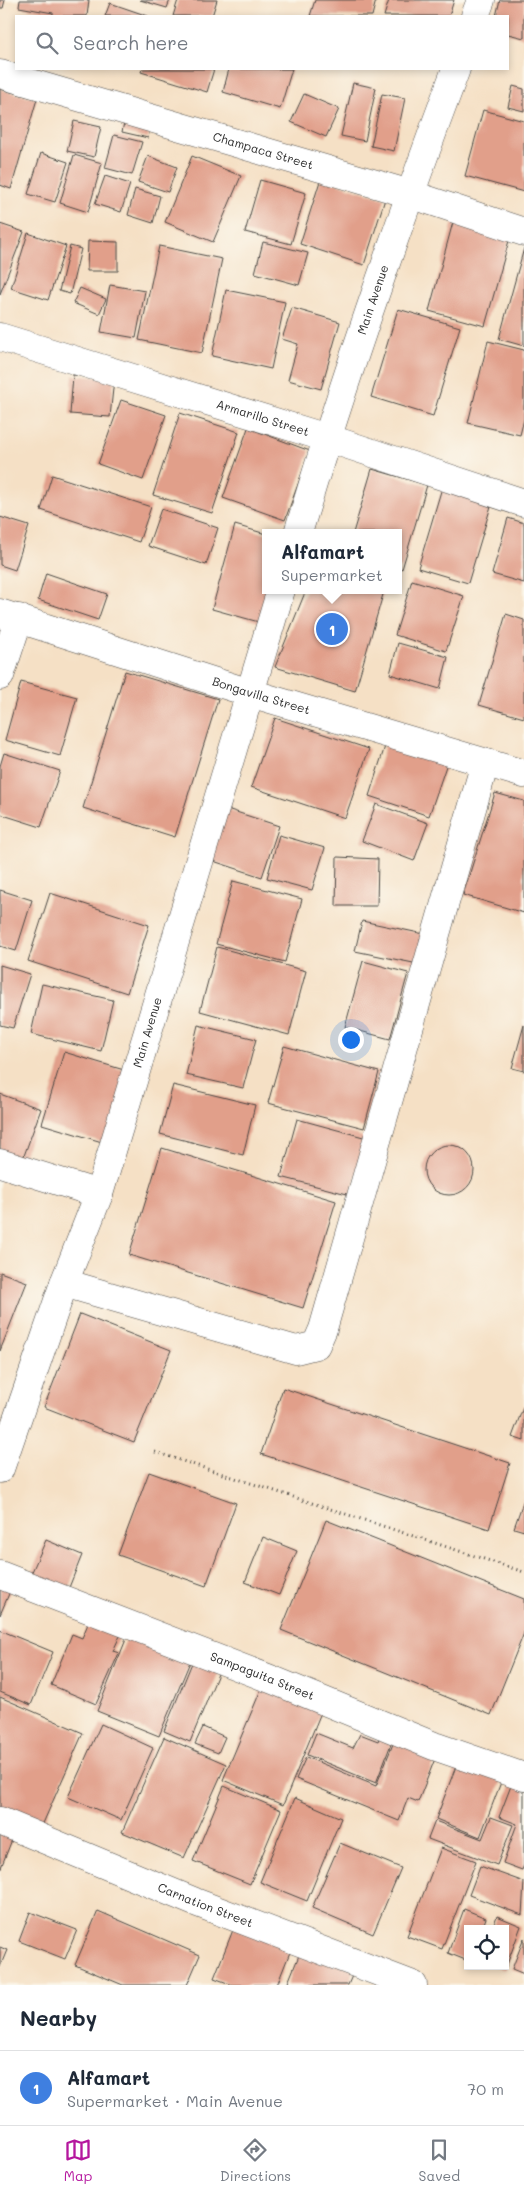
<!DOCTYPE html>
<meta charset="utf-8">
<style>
body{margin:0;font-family:Mali,sans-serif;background:#f2f2f3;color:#1f2937}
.controls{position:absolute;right:15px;bottom:15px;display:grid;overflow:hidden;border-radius:0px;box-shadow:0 2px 8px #0003}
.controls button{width:45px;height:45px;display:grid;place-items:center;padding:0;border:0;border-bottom:1px solid #e0e1e3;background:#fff;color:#1f2937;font:25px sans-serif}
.you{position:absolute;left:350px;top:1039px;width:18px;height:18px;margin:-12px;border:4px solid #fff;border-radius:50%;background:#1a73e8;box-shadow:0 0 0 8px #1a73e833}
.badge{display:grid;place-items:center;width:32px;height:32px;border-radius:50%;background:#b5179e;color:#fff;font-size:16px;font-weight:700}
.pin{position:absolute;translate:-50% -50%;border:2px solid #fff;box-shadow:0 1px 5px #0006}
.popup{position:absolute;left:262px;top:529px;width:140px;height:65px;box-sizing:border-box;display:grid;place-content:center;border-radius:0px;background:#fff;filter:drop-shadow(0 1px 4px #0005);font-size:16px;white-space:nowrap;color:#747a83}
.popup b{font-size:19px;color:#1f2937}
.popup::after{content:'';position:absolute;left:50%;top:100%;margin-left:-10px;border:10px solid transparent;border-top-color:#fff}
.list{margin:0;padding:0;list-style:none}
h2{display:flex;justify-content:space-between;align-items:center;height:65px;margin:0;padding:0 20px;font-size:21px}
h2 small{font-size:16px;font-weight:400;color:#747a83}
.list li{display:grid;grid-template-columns:32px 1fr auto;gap:15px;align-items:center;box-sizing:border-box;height:75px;padding:0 20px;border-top:1px solid #e0e1e3}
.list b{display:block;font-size:19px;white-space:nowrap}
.list p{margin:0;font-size:16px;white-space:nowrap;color:#747a83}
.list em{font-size:16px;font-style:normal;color:#747a83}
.icon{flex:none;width:28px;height:28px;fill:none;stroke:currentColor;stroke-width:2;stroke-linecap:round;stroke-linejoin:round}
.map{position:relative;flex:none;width:524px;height:1985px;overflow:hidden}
.search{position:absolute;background:#fff;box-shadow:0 2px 8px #0003;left:15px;right:15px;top:15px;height:55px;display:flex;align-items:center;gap:12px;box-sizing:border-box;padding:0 18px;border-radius:0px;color:#747a83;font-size:19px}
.sheet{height:140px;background:#fff}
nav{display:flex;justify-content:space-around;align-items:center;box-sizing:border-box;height:70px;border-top:1px solid #e0e1e3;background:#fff;font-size:14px;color:#747a83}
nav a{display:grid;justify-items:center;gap:2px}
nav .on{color:#b5179e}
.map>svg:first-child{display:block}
.building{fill:#e19f8a}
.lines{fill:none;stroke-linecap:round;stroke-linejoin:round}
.minor-casing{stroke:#494642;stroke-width:29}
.path{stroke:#494642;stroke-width:3;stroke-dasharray:1 4;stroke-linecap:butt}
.minor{stroke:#fff;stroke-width:28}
.labels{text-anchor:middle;stroke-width:4;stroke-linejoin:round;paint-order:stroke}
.street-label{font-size:12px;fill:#2b2b2b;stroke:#fbf7ec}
</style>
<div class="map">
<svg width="524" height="1985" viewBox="0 0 524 1985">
<rect width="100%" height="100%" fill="#fbf7ec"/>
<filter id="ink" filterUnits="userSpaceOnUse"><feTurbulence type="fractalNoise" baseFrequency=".02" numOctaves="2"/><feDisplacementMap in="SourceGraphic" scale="10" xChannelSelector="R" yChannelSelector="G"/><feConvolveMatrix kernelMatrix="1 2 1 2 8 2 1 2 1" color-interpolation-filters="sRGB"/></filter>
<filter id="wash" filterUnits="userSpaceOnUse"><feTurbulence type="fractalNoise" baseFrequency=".0096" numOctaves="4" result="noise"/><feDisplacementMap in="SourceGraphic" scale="20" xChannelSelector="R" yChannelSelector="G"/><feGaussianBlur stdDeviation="1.12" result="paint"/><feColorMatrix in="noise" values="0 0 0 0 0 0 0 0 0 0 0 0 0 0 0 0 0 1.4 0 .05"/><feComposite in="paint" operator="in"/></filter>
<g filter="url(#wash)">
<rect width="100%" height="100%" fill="#f5e0c5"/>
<g id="blocks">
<g class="building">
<path d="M0,0H5L3,8H0Z"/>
<path d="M20,0H89L87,16H53V13L19,7Z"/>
<path d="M140,0H170L167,8Z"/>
<path d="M178,0H217L212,16H173Z"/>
<path d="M315,0H376L372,16H310Z"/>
<path d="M389,0H454L449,16H384Z"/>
<path d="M500,0H524V38L508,34V16H496Z"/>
<path d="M110,3L148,16H105Z"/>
<path d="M142,69H214L207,92L141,72Z"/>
<path d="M229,69H292L280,109L223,92Z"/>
<path d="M353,83L376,88L365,141L341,136Z"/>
<path d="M513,86L524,89V111L508,107Z"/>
<path d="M0,89L37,99L11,189L0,185Z"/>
<path d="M304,94L339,109L326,137L291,122Z"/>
<path d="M382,94L405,98L394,151L371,146Z"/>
<path d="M483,110L524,121V192L465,176Z"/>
<path d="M126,113L152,119L148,138L122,132Z"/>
<path d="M74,121L101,127L94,157L67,151Z"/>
<path d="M114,135L142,142L132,175L105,168Z"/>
<path d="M41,153L68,162L55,202L28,194Z"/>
<path d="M74,155L102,163L88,212L60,203Z"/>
<path d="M148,156L177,167L168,192L138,182Z"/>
<path d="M192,156L241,176L213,242L165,222Z"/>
<path d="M105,176L130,184L121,212L95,204Z"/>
<path d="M321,178L385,199L364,265L300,244Z"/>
<path d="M260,180L306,193L291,244L245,232Z"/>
<path d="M135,189L160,196L153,223L128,215Z"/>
<path d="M453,222L510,237L485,326L429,311Z"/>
<path d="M0,224L24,232L0,294Z"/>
<path d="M28,233L66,246L48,300L11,288Z"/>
<path d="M88,241L118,242V271H87Z"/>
<path d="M263,242L308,253L299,285L255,273Z"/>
<path d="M70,246L81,249L70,294L59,291Z"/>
<path d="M159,246L222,259L202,353L139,340Z"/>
<path d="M524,248V346L499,339Z"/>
<path d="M110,285L145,291L136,338L101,332Z"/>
<path d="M80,288L106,299L99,314L73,303Z"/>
<path d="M226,290L285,302L271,369L212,356Z"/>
<path d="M292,308L340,322L321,389L288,380L298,344L282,339Z"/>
<path d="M398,309L460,327L433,416L371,397Z"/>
<path d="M488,341L524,350V419L520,435L468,423Z"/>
<path d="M73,375L114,379L110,417L70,414Z"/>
<path d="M121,400L166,415L143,480L98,464Z"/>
<path d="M180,413L239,432L212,513L153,495Z"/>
<path d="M248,428L310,451L285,520L223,498Z"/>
<path d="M372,469L427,485L402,569L398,567V533H353Z"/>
<path d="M52,475L151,507L139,542L41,510Z"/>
<path d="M444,481L494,496L468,583L418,568Z"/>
<path d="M161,509L218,528L206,565L148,546Z"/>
<path d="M0,517L29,526L15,570L0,565Z"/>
<path d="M508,518L524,523V583L492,574Z"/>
<path d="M235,525L266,534V590H275L266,624L212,609Z"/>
<path d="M46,573L107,594L98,620L38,600Z"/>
<path d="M412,580L464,596L446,651L395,635Z"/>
<path d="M306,590L384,591L355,691L275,667Z"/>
<path d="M506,614L524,620V718L479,705Z"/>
<path d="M398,643L448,657L440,689L390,674Z"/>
<path d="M125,671L218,699L175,837L83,808Z"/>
<path d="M21,682L77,697L60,756L5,740Z"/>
<path d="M275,718L369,749L345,818L251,787Z"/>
<path d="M387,740L448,760L429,816L369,796Z"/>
<path d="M4,753L60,771L41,827L0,814V766Z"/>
<path d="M495,793L524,801V913L463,895Z"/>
<path d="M376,804L428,823L414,861L362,841Z"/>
<path d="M224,808L279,826L262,877L207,859Z"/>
<path d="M279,835L325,848L312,890L267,878Z"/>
<path d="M337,857L378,859L377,906H336Z"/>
<path d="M233,881L302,899L285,962L216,944Z"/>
<path d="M0,890L32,900L16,951L0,946Z"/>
<path d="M50,893L149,925L127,993L28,961Z"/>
<path d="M362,921L429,935L423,965L355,951Z"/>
<path d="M217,947L306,971L289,1035L200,1011Z"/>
<path d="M363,961L408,973L390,1039L345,1027Z"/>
<path d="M0,965L30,974L13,1028L0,1025Z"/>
<path d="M42,984L113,1000L101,1051L31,1034Z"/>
<path d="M198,1025L256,1039L243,1088L186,1075Z"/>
<path d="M524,1025V1071L512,1068Z"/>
<path d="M284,1046L379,1072L364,1128L268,1103Z"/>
<path d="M64,1052L134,1073L112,1145L42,1124Z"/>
<path d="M173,1085L255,1105L243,1155L160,1134Z"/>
<path d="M0,1094L41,1109L21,1164L0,1156Z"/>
<path d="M297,1119L367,1138L351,1195L281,1177Z"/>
<circle cx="449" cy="1170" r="25"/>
<path d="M162,1148L336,1201L303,1308L129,1255Z"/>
<path d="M0,1272L27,1282L0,1351Z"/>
<path d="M80,1314L171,1350L134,1442L44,1407Z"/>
<path d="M283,1388L510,1463L489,1529L261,1454Z"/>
<path d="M524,1405V1441L512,1437Z"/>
<path d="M149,1472L236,1503L206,1586L118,1555Z"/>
<path d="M524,1499V1531L514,1528Z"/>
<path d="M326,1520L524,1599V1633L491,1715L281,1630Z"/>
<path d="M263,1537L297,1551L279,1595L245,1582Z"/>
<path d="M46,1540L82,1555L68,1590L31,1574Z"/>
<path d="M0,1585L11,1589L0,1615Z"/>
<path d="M93,1612L125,1625L113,1651L119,1653L96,1704L51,1685L72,1634L82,1638Z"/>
<path d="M0,1630L53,1652L31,1705L0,1692Z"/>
<path d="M129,1632L192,1657L159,1736L97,1711Z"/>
<path d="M194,1658L220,1669L190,1742L164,1731Z"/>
<path d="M262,1687L322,1710L283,1805L223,1780Z"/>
<path d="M0,1697L83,1733L41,1828L0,1810Z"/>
<path d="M101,1724L153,1748L121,1820L68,1797Z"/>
<path d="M384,1726L396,1731L376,1783L307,1755L316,1733L353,1748L360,1734L378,1741Z"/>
<path d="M203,1727L225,1737L218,1753L195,1744Z"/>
<path d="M397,1734L438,1751L418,1802L408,1798L399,1821L296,1779L306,1757L376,1786Z"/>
<path d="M164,1737L226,1764L184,1858L122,1832Z"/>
<path d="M458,1761L503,1777L480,1837L436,1819Z"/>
<path d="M514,1778L524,1781V1865L522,1870L503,1863L517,1824L499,1817Z"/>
<path d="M224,1786L281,1810L250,1884L193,1861Z"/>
<path d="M295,1798L341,1818L307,1901L260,1882Z"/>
<path d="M491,1817L513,1825L497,1865L428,1839L435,1821L482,1839Z"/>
<path d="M0,1826L15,1832L0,1870Z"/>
<path d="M340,1843L401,1868L373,1934L312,1908Z"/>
<path d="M441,1848L476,1861L442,1949L407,1936Z"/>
<path d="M480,1866L524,1882L522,1915L469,1895Z"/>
<path d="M464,1909L486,1918L482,1929H468V1961L448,1953Z"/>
<path d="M98,1911L200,1955L187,1985H123L75,1965Z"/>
<path d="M30,1912L77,1930L65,1959L19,1941Z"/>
<path d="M497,1916L521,1926L505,1970L496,1966H505V1929H492Z"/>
<path d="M235,1925L292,1947L277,1985H233L214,1978Z"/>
<path d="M524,1938V1974L512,1969Z"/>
<path d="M0,1947L7,1950L0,1967Z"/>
<path d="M302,1948L354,1971L348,1985H287Z"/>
</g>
</g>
</g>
<g filter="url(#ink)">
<use href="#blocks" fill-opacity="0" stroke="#494642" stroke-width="1"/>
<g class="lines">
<g class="minor-casing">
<g id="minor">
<path d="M475,16L481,0"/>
<path id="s1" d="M0,74L410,194L524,232"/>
<path id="s2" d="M0,337L327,438L524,503"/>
<path id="s3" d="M298,533C345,376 399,222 456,69"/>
<path id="s4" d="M0,613L250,693L524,774"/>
<path d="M0,676L19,618"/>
<path d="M0,1163L99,1194"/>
<path d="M64,1283L296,1350L316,1345L323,1329L485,763"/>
<path id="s5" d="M0,1469L64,1283L99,1194L281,590"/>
<path id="s6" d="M0,1575L273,1680L434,1746L524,1777"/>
<path id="s7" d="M0,1821L195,1902L413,1985"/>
</g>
</g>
<path class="path" d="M155,1452L524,1572"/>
<use href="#minor" class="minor"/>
</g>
</g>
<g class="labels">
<g class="street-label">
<text dy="4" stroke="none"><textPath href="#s1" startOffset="274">Champaca Street</textPath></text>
<text dy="4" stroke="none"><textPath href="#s3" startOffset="245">Main Avenue</textPath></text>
<text dy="4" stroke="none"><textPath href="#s2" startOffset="275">Armarillo Street</textPath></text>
<text dy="4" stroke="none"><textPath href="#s4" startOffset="274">Bongavilla Street</textPath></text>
<text dy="4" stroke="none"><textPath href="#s5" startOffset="461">Main Avenue</textPath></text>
<text dy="4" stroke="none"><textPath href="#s6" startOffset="281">Sampaguita Street</textPath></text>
<text dy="4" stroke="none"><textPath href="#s7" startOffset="222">Carnation Street</textPath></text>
</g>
</g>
</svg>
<div class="controls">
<button><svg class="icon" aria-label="locate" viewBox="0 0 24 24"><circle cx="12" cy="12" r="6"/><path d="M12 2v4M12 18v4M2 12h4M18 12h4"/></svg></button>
</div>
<div class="you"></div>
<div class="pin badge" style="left:332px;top:629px;background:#3f7fe0">1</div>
<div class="popup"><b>Alfamart</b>Supermarket</div>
<div class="search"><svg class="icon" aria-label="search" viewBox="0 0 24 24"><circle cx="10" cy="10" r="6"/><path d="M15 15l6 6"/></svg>Search here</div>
</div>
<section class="sheet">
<h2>Nearby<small></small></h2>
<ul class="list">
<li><span class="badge" style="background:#3f7fe0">1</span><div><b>Alfamart</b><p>Supermarket · Main Avenue</p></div><em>70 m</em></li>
</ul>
</section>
<nav>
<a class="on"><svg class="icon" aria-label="map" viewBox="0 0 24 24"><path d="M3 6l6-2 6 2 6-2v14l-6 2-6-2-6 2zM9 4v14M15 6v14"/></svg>Map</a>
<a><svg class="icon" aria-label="directions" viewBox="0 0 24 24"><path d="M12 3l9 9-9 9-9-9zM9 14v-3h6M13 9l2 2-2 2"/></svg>Directions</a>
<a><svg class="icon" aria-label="saved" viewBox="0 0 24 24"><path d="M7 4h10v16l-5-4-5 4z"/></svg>Saved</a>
</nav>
